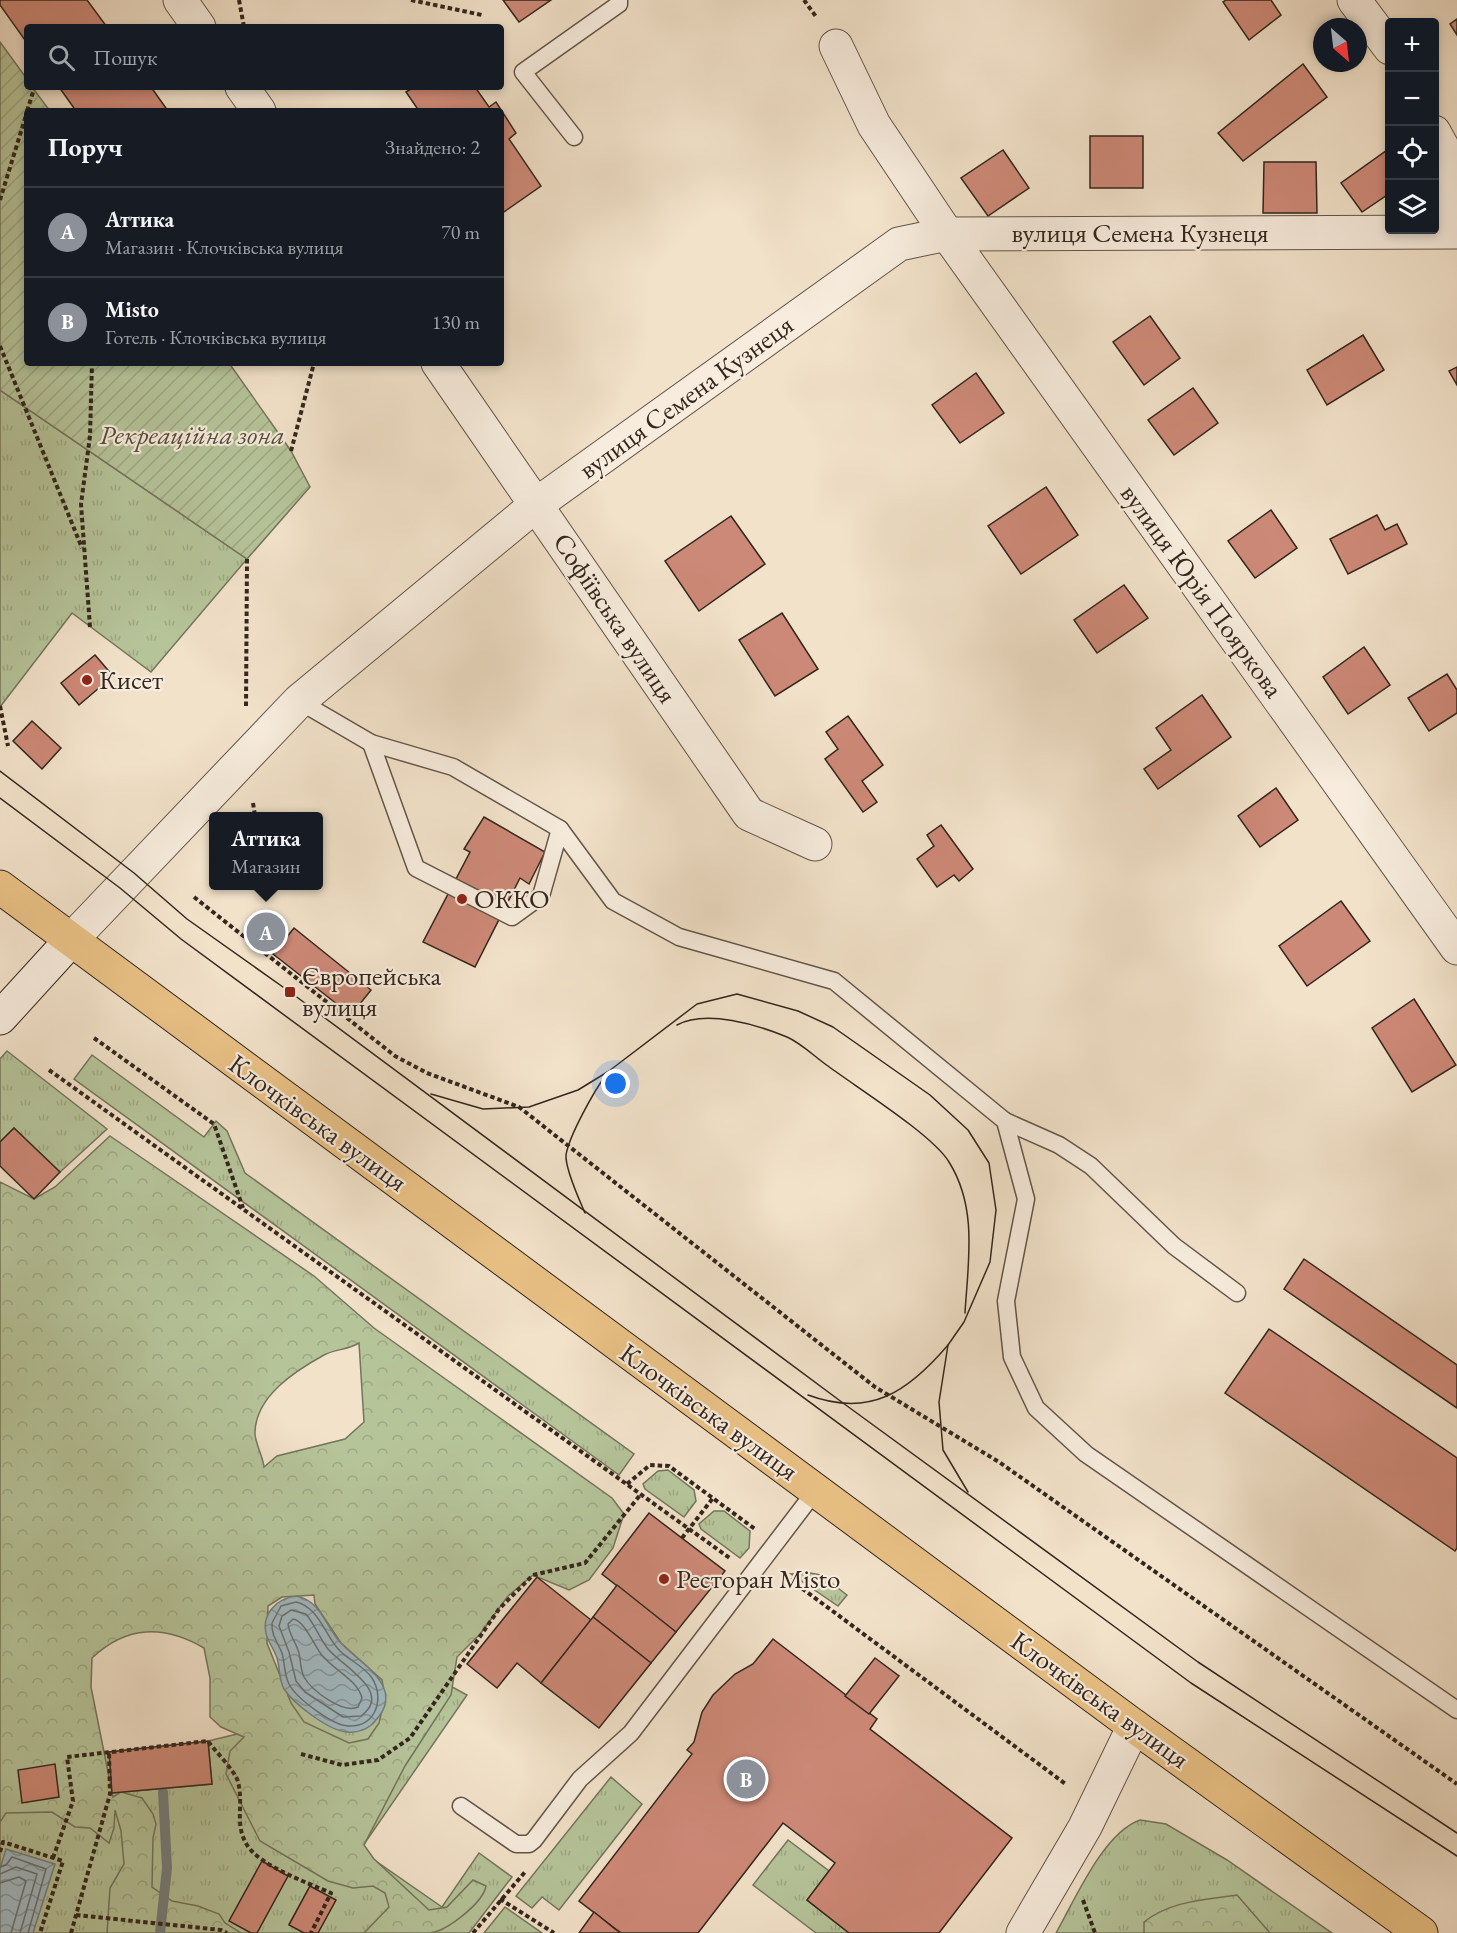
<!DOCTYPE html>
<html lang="uk">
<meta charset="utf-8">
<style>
body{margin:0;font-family:"EB Garamond",serif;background:#20242c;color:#f1f3f6}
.controls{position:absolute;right:18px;top:18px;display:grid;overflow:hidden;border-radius:6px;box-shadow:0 3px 9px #0003}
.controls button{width:54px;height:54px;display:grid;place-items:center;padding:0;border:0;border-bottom:2px solid #363941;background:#171b24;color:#f1f3f6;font:30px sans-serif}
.compass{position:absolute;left:1313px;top:18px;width:54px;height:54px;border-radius:50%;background:#171b24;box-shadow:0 3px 9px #0003;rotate:152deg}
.you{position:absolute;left:616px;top:1084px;width:21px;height:21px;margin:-15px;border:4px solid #fff;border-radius:50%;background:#1a73e8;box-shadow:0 0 0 9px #1a73e833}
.badge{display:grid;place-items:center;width:39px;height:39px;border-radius:50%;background:#8c9099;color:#fff;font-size:20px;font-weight:700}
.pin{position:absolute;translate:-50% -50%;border:3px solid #fff;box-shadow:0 2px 6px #0006}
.popup{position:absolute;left:209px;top:812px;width:114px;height:78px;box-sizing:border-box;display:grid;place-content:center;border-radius:6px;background:#171b24;filter:drop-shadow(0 2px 4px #0005);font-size:20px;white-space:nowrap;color:#9ea1a6}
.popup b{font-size:22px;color:#f1f3f6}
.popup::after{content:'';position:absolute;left:50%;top:100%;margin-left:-12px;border:12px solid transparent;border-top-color:#171b24}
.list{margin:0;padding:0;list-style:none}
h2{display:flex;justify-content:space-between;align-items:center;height:78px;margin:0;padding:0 24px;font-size:26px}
h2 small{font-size:20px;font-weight:400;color:#9ea1a6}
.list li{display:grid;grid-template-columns:39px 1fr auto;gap:18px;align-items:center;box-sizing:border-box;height:90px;padding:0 24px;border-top:2px solid #363941}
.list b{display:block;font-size:22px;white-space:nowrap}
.list p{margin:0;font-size:20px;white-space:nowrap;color:#9ea1a6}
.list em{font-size:20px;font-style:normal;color:#9ea1a6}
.icon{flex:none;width:33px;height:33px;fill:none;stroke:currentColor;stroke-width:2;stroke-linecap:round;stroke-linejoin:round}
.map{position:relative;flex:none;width:1457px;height:1933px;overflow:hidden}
.search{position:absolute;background:#171b24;box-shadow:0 3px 9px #0003;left:24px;top:24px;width:480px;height:66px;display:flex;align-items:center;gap:15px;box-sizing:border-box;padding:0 21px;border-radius:6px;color:#9ea1a6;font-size:22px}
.panel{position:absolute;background:#171b24;box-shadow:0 3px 9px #0003;left:24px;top:108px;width:480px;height:258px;border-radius:6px}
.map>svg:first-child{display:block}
.grass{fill:url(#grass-tufts);stroke:#74755c;stroke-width:1.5}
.forest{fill:url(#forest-crowns);stroke:#74755c;stroke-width:1.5;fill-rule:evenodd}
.garden{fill:url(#garden-furrows);stroke:#74755c;stroke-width:1.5}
.water{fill:url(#water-waves);stroke:#757f80;stroke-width:1.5}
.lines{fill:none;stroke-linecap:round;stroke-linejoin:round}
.shore{stroke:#6a7070;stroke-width:1.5}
.stream{stroke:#757f80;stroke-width:10}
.building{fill:#cd8977;stroke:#33261d;stroke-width:1.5}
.service-casing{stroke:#635548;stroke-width:19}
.minor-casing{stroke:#635548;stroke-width:35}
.secondary-casing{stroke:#33261d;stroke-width:35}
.primary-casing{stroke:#33261d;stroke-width:35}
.path{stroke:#33261d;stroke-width:4;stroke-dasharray:4.5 3;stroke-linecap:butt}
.service{stroke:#f7ecdd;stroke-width:16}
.minor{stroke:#f7ecdd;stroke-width:33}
.secondary{stroke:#f7ecdd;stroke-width:33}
.primary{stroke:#e9c185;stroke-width:33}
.tram{stroke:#33261d;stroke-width:1.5}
.poi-dot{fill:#8f2418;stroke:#f7ecdd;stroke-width:2}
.labels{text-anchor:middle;stroke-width:4.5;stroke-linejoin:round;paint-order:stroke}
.street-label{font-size:27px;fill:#33261d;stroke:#f7ecdd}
.park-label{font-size:27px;font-style:italic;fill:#544e3c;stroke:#f7ecdd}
.poi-label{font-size:27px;fill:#33261d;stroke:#f7ecdd;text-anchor:start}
</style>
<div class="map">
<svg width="1457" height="1933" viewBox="0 0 1457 1933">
<defs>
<pattern id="grass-tufts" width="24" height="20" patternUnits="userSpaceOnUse" patternTransform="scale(1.5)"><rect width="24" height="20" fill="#b6c49a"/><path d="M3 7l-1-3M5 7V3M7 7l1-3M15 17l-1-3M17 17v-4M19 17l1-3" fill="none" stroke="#9da884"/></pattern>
<pattern id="forest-crowns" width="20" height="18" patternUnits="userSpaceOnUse" patternTransform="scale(1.5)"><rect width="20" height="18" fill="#b6c49a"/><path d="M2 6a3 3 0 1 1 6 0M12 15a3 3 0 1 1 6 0" fill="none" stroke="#9da884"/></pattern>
<pattern id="garden-furrows" width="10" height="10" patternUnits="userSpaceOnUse" patternTransform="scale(1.5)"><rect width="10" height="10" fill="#b6c49a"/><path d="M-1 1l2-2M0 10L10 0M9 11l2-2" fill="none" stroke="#9da884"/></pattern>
<pattern id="water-waves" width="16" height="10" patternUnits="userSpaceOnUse" patternTransform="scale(1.5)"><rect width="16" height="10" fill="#a1bac2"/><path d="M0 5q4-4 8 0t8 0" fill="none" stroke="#84979d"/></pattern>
</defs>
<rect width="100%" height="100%" fill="#f2e2ca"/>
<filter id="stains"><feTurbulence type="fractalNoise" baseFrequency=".00333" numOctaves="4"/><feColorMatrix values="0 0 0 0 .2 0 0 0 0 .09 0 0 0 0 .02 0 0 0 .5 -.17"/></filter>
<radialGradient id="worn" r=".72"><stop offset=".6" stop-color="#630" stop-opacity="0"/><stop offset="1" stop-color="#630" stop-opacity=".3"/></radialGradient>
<g class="grass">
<path d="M0,390L247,559L151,672L72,613L0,707Z"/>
<path d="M7,1051L107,1129L60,1172L14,1128L0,1142V1059Z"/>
<path d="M92,1055L204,1137L216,1121L227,1131L245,1173L634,1454L619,1475L74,1079Z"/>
<path d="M668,1470L694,1490L696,1501L684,1517L645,1489L643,1484L658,1471Z"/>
<path d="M714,1511H724L750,1531L749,1548L740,1558L701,1529L699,1524Z"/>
<path d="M810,1573L821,1575L847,1595L838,1606L791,1574Z"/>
<path d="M392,1654L467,1695L360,1850L442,1907L479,1853L512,1877L469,1933H317L310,1886L289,1924L304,1933H0V1768L109,1752L113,1793L212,1784L208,1741L237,1734L288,1695L314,1716L381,1684L375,1671Z"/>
<path d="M611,1777L642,1804L559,1910L542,1897L532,1908L516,1896Z"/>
<path d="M1140,1820L1166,1824L1227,1860L1332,1933H1056C1075,1900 1103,1833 1140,1820Z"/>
<path d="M788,1840L829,1871L807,1900L849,1933H816L753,1885Z"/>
<path d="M505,1907L542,1933H484Z"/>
</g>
<g class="forest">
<path d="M110,1136L314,1276L374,1328L612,1498L624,1514L613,1548L589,1580L569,1590L533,1575L508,1596L481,1633L457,1657L451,1695L405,1766L364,1845L374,1859L429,1910L447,1907L473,1880L486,1886C483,1903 447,1931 430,1933C409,1933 385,1933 364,1933L389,1907L385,1893L373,1886L353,1888L328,1881L260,1841L226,1774L230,1751L244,1737L221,1727L210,1717V1678L204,1648C164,1625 127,1625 92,1658L91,1687L113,1797L121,1792L142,1798L153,1814L156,1824L153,1838L152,1887L172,1901L198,1906L219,1914L225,1923L241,1933H107L110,1888L124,1864L121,1831L115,1810L114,1828L109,1843L90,1828L75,1827L52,1812L6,1813L0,1822V1182L34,1199L55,1187ZM359,1343L364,1422L345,1439L277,1456L264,1467C263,1456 254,1441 255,1432C256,1396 295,1371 324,1355C335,1349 348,1350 359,1343ZM314,1595L315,1604L341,1643L382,1680L385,1697L379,1723L368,1739L349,1743L304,1722L291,1703L267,1643L268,1606L282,1597Z"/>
<path d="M1237,1895L1270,1933H1144V1922C1170,1901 1204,1900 1237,1895Z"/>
</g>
<path class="garden" d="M0,42L27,79V87H32L50,111H27V363H229L291,451L310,487L247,559L0,390Z"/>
<g class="water">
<path d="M297,1596C321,1602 324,1623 339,1641C357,1662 407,1686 376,1720C369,1729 358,1733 347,1732C329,1731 294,1704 284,1689C279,1680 280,1668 277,1658C274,1650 270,1644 267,1637C260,1615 276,1598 297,1596Z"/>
<path d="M6,1849L55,1864L33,1933H0V1869Z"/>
</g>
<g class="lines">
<g class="shore">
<path d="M296,1602C319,1607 325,1636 340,1651C349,1660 365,1667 372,1678C385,1698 376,1728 348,1726C332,1725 296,1698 289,1684C284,1675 285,1663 282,1653C278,1643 271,1635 272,1623L281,1606Z"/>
<path d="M291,1610L306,1614C315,1625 320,1639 328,1649C342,1666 394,1692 361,1716L343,1717L305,1692L296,1681L289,1652L279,1626L282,1616Z"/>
<path d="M293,1619C304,1620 314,1645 321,1654C333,1670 357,1679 362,1698L358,1707C343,1714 312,1691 304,1677C300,1670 301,1658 298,1650C295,1641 289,1634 288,1624Z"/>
<path d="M0,1867L6,1865L12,1857L46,1869L28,1933"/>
<path d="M0,1874L16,1867L37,1874L20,1933"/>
<path d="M0,1883L19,1877L26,1881L11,1933"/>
</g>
<path class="stream" d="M160,1933L167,1868L163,1792"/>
</g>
<g class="building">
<path d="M0,0H87L107,27H27V43L0,5Z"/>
<path d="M503,0H551L519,22Z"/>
<path d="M1226,0H1271L1281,15L1249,40L1223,2Z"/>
<path d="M1457,19V35L1450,24Z"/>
<path d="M1303,64L1327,97L1243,161L1218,133Z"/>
<path d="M59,87H151L168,111H76Z"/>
<path d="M414,87H475L489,107L496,102L516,133L509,139L541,186L501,214V111H419L406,92Z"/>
<rect x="1090" y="136" width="53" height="52"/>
<path d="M1390,148V193L1362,212L1341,183Z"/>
<path d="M1003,150L1029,188L988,216L961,178Z"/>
<path d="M1264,162H1316L1317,213H1263Z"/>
<path d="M1150,316L1180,358L1144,385L1113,342Z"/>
<path d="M1363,335L1384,370L1327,405L1307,370Z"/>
<path d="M1457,367V385L1449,371Z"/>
<path d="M976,373L1004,413L960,443L932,405Z"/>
<path d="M1193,388L1218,423L1174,455L1148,420Z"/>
<path d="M1046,487L1078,535L1021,574L988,526Z"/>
<path d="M1271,510L1297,548L1255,578L1228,541Z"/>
<path d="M1377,515L1385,530L1397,524L1407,544L1348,574L1330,539Z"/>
<path d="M731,516L765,564L699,611L665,561Z"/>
<path d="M1124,585L1148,618L1097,653L1074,620Z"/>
<path d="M782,613L818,669L775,696L739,640Z"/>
<path d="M1364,647L1390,685L1348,714L1323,677Z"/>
<path d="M95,655L113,676L79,705L61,683Z"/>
<path d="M1447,674L1457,690V713L1429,731L1408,698Z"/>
<path d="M1202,695L1231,737L1158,789L1144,769L1171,750L1156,728Z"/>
<path d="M848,716L883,765L862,781L877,802L863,812L825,759L838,749L826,732Z"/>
<path d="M32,721L61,748L42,769L13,741Z"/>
<path d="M1276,788L1298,820L1260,847L1238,816Z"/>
<path d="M484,817L545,852L529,884L520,878L475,967L423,942L470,852L464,849Z"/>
<path d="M941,825L973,869L959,881L954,875L937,887L917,859L934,846L927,835Z"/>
<path d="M1341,901L1370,941L1307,986L1279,946Z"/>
<path d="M294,928L371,990L351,1015L273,954Z"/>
<path d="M1414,999L1456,1065L1412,1092L1372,1028Z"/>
<path d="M14,1128L60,1172L34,1199L0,1166V1142Z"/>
<path d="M1304,1259L1457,1365V1408L1284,1289Z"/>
<path d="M1269,1329L1457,1458V1548L1455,1551L1225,1393Z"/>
<path d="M649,1513L725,1571L676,1632L602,1574Z"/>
<path d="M537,1577L591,1620L541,1683L517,1663L497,1688L467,1664Z"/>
<path d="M617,1585L676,1632L651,1663L593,1617Z"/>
<path d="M593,1617L651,1663L599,1728L541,1683Z"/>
<path d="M773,1639L877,1719L870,1729L1012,1838L939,1933H849L807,1900L835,1863L783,1823L698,1933H621L579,1901L692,1754L687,1750L694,1742L702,1712L713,1695L735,1674L753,1664Z"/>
<path d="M875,1658L899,1676L869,1714L845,1696Z"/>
<path d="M208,1741L212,1784L112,1793L109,1752Z"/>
<path d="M55,1764L59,1797L22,1803L18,1770Z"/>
<path d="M262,1861L288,1876L257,1933H251L229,1921Z"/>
<path d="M310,1886L336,1900L318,1933H304L289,1925Z"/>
<path d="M594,1912L615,1929L621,1933H579Z"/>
</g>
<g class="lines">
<g class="service-casing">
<g id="service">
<path d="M574,137L523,72L619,4V0"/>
<path d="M299,701L371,743L453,767L560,829L613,901L679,937L834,981L1005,1121L1026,1199L1006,1301L1012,1357L1036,1408L1086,1454L1457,1710"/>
<path d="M371,743L416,868L512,917L541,896L560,829"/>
<path d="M1005,1121L1059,1145L1091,1166L1174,1246L1237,1293"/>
<path d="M461,1806L516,1844H529L534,1840L580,1779L631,1733L816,1490"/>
</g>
</g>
<g class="minor-casing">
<g id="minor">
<path d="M180,0L199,27"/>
<path d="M1354,0L1390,48"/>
<path d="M836,46L874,125L947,234L1457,948"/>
<path d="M242,87L259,111"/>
<path d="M1434,132L1445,152L1441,231"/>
<path d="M438,363L749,814L815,844"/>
<path d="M72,939L299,701L537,504L899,244L947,234L1457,232"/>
<path d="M1023,1933L1085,1827L1134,1726"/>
</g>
</g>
<g class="secondary-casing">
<path id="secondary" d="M0,1018L72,939"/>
</g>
<g class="primary-casing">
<path id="primary" d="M0,887L1134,1726L1421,1933"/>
</g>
<g class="path">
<path d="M239,0L244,27"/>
<path d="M411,0L482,15"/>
<path d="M804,0L817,18"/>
<path d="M27,111L34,89"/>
<path d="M0,200L27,112"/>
<path d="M0,346L82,548"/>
<path d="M291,451L314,363"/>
<path d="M90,627L81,504L90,436L92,363"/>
<path d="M0,706L8,746"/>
<path d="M246,706L247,559"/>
<path d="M253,803L255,816"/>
<path d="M194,897L395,1056L427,1073L519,1107L875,1387L999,1462L1457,1784"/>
<path d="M94,1038L214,1124L243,1208"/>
<path d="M49,1070L731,1559"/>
<path d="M627,1484L650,1465L669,1466L755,1529"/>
<path d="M682,1538L713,1498"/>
<path d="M784,1575L1067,1785"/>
<path d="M301,1754L342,1765L378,1760L410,1738L499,1609L533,1575L585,1563L641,1494"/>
<path d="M0,1852L3,1842L63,1861L40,1933"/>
<path d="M53,1858L73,1801L67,1757L208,1741C215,1751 236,1772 238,1782C244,1804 234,1824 247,1845C260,1866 308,1883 331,1893L311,1933"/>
<path d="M500,1899L554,1933"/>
<path d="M1083,1900L1095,1933"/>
<path d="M76,1915L221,1930L227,1933"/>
<path d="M71,1933L110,1794L109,1752"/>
<path d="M473,1933L525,1872"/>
</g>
<use href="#service" class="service"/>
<use href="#minor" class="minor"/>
<use href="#secondary" class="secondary"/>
<use href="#primary" class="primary"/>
<g class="tram">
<path d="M0,771L134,873L187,919L290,992L843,1403L1198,1662L1457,1833"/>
<path d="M0,798L120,888L181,939L1191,1683L1457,1856"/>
<path d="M677,1025C706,1009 758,1025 787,1037C801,1043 815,1057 828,1066C856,1087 933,1135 949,1162C978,1208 968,1262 965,1313"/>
<path d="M431,1094L483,1109L529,1107L578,1090L609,1071L697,1004L737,994L798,1011L833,1027L930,1095L968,1130L989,1163L996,1210L990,1262L964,1322L948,1345L939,1402L943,1450L968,1492"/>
<path d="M585,1213C579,1199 565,1169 566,1155C569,1136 594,1091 606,1075"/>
<path d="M808,1395C870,1418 908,1392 948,1345"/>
</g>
</g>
<g class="poi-dot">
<circle cx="87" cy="680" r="6"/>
<circle cx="462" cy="899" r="6"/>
<rect x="284" y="986" width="12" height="12" rx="3"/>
<circle cx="664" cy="1579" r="6"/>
</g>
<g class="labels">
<g class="street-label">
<text x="1140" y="242">вулиця Семена Кузнеця</text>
<text transform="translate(686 397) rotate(-36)" y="9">вулиця Семена Кузнеця</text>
<text transform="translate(1202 591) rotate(54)" y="9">вулиця Юрія Пояркова</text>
<text transform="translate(615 618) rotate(56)" y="9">Софіївська вулиця</text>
<text transform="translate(318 1123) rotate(36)" y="9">Клочківська вулиця</text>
<text transform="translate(709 1412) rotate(36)" y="9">Клочківська вулиця</text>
<text transform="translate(1100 1700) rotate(36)" y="9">Клочківська вулиця</text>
</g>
<g class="park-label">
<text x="192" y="444">Рекреаційна зона</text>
</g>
<g class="poi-label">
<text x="99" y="689">Кисет</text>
<text x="474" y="908">ОККО</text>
<text x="302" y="985">Європейська<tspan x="302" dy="31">вулиця</tspan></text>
<text x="676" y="1588">Ресторан Misto</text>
</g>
</g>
<rect width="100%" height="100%" filter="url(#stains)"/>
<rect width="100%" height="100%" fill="url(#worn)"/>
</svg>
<div class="controls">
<button>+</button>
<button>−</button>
<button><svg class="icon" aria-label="locate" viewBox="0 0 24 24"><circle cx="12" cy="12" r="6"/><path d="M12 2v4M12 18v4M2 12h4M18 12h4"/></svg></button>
<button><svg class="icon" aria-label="layers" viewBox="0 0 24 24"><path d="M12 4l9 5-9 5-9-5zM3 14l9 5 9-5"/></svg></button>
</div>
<svg class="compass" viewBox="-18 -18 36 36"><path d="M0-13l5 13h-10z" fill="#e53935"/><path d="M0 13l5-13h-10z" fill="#9ea1a6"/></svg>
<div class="you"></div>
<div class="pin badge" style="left:266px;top:932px">A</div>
<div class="popup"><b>Аттика</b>Магазин</div>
<div class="pin badge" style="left:746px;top:1779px">B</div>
<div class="search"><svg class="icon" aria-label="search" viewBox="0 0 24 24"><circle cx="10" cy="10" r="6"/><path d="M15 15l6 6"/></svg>Пошук</div>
<section class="panel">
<h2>Поруч<small>Знайдено: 2</small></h2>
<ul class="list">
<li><span class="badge">A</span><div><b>Аттика</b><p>Магазин · Клочківська вулиця</p></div><em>70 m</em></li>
<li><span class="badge">B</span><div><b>Misto</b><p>Готель · Клочківська вулиця</p></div><em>130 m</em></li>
</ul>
</section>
</div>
